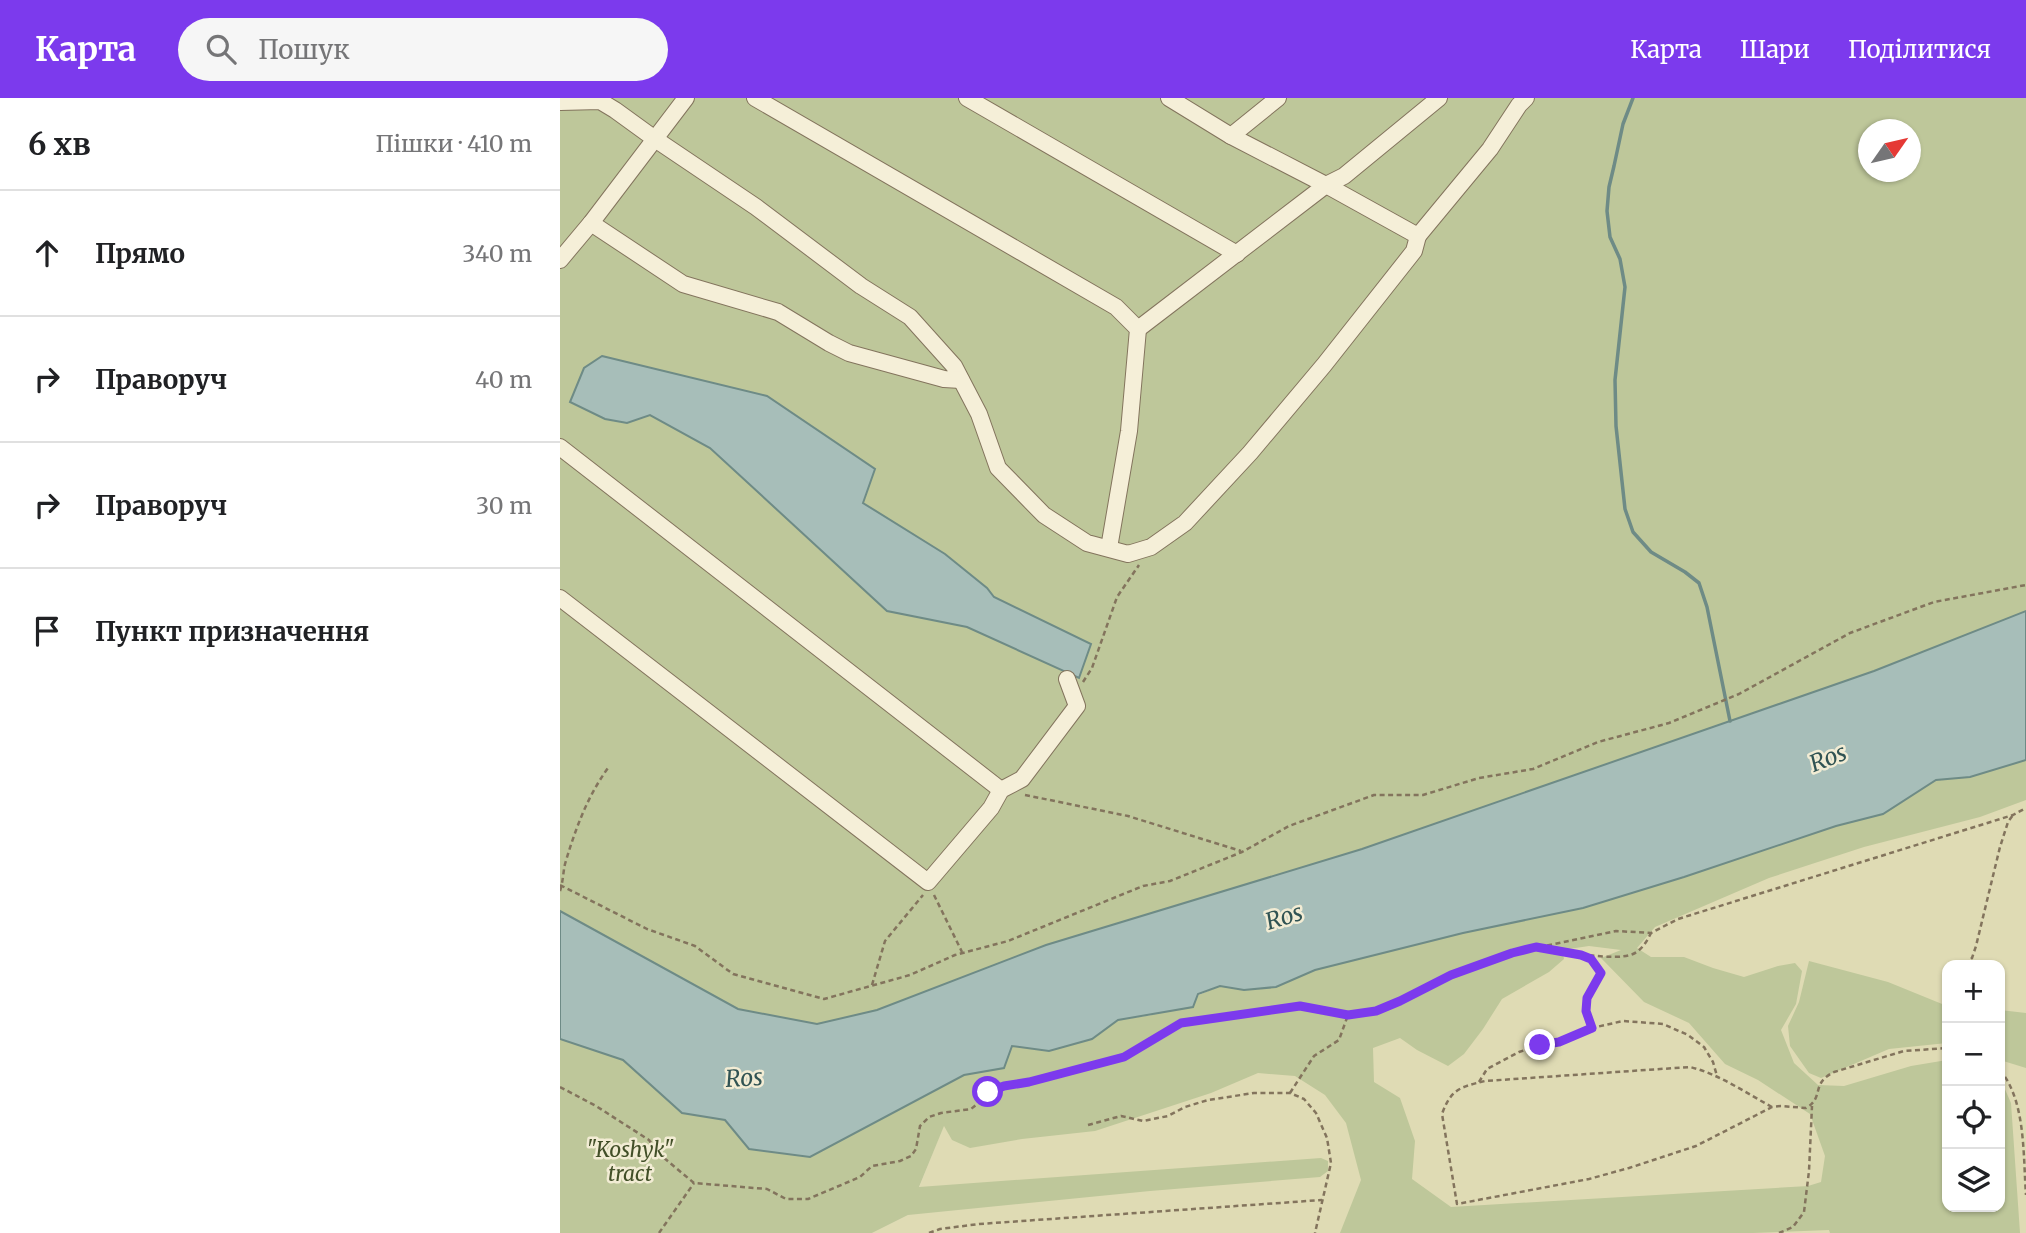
<!DOCTYPE html>
<html lang="uk">
<meta charset="utf-8">
<style>
body{margin:0;font-family:Merriweather,serif;background:#f6f6f6;color:#202124}
.controls{position:absolute;right:21px;bottom:21px;display:grid;overflow:hidden;border-radius:14px;box-shadow:0 2px 5px #0004}
.controls button{width:63px;height:63px;display:grid;place-items:center;padding:0;border:0;border-bottom:2px solid #e0e0e0;background:#fff;color:#202124;font:35px sans-serif}
.compass{position:absolute;left:1298px;top:21px;width:63px;height:63px;border-radius:50%;background:#fff;box-shadow:0 2px 5px #0004;rotate:56deg}
.stop{position:absolute;width:21px;height:21px;margin:-16px;border:5px solid #7c3aed;border-radius:50%;background:#fff}
.stop.end{background:#7c3aed;border-color:#fff;box-shadow:0 2px 7px #0008}
.list{margin:0;padding:0;list-style:none}
h2{display:flex;justify-content:space-between;align-items:center;height:91px;margin:0;padding:0 28px;font-size:30px}
h2 small{font-size:23px;font-weight:400;color:#757577}
.list li{display:grid;grid-template-columns:46px 1fr auto;gap:21px;align-items:center;box-sizing:border-box;height:126px;padding:0 28px;border-top:2px solid #e0e0e0}
.list b{display:block;font-size:26px;white-space:nowrap}
.list em{font-size:23px;font-style:normal;color:#757577}
.icon{flex:none;width:38px;height:38px;fill:none;stroke:currentColor;stroke-width:2;stroke-linecap:round;stroke-linejoin:round}
.map{position:relative;flex:none;width:1466px;height:1135px;overflow:hidden}
header{display:flex;align-items:center;gap:42px;box-sizing:border-box;height:98px;padding:0 35px;background:#7c3aed;color:#fff}
header strong{font-size:33px}
nav{display:flex;gap:38px;margin-inline-start:auto;font-size:24px}
.search{width:490px;height:63px;background:#f6f6f6;display:flex;align-items:center;gap:18px;box-sizing:border-box;padding:0 24px;border-radius:38px;color:#757577;font-size:26px}
main{display:flex}
aside{flex:1;background:#fff}
.map>svg:first-child{display:block}
.farmland{fill:#dfdbb4;fill-rule:evenodd}
.green{fill:#bec79a;fill-rule:evenodd}
.water{fill:#a7beb9;stroke:#6e8b86;stroke-width:2}
.lines{fill:none;stroke-linecap:round;stroke-linejoin:round}
.stream{stroke:#6e8b86;stroke-width:3.5}
.minor-casing{stroke:#83745d;stroke-width:18}
.path{stroke:#83745d;stroke-width:2.5;stroke-dasharray:5 3.5;stroke-linecap:butt}
.minor{stroke:#f5efd8;stroke-width:16}
.route{stroke:#7c3aed;stroke-width:9}
.labels{text-anchor:middle;stroke-width:5;stroke-linejoin:round;paint-order:stroke}
.park-label{font-size:21px;font-style:italic;fill:#424f28;stroke:#f2ecd4}
.water-label{font-size:23px;font-style:italic;fill:#305353;stroke:#f2ecd4}
</style>
<header>
<strong>Карта</strong>
<div class="search"><svg class="icon" aria-label="search" viewBox="0 0 24 24"><circle cx="10" cy="10" r="6"/><path d="M15 15l6 6"/></svg>Пошук</div>
<nav><a>Карта</a><a>Шари</a><a>Поділитися</a></nav>
</header>
<main>
<aside>
<h2>6 хв<small>Пішки · 410 m</small></h2>
<ul class="list">
<li><svg class="icon" aria-label="ahead" viewBox="0 0 24 24"><path d="M12 20V5M6 11l6-6 6 6"/></svg><div><b>Прямо</b></div><em>340 m</em></li>
<li><svg class="icon" aria-label="right" viewBox="0 0 24 24"><path d="M7 20v-9h11M14 6l5 5-5 5"/></svg><div><b>Праворуч</b></div><em>40 m</em></li>
<li><svg class="icon" aria-label="right" viewBox="0 0 24 24"><path d="M7 20v-9h11M14 6l5 5-5 5"/></svg><div><b>Праворуч</b></div><em>30 m</em></li>
<li><svg class="icon" aria-label="arrive" viewBox="0 0 24 24"><path d="M6 21V4h12l-3 4 3 4H6"/></svg><div><b>Пункт призначення</b></div></li>
</ul>
</aside>
<div class="map">
<svg width="1466" height="1135" viewBox="0 0 1466 1135">
<rect width="100%" height="100%" fill="#eae2c5"/>
<path class="farmland" d="M1466,662V1135H312L348,1117L404,977ZM1387,867H1440V1109H1387Z"/>
<g class="green">
<path d="M0,0H1466V513L1314,573L802,751L486,847L317,912L257,926L178,911L0,813ZM1308,32H1350V74H1308Z"/>
<path d="M1466,662V702L1420,719L1304,749L1209,780L1095,829L1077,850L1091,859H1124L1153,870L1184,879L1218,868L1235,865L1242,873L1236,906L1221,932L1234,965L1258,987L1284,988L1351,968L1387,962V1109H1440V980L1451,1005L1460,1135H1270L1269,1132L1193,1135H780L801,1082L786,1025L765,997L735,978L698,975L651,995L535,1033L462,1041L410,1050L392,1042L384,1028L359,1089L761,1060L768,1063V1073L760,1079L590,1093L348,1117L312,1135H0V941L63,962L122,1015L164,1022L189,1051L250,1059L404,977L444,970L452,948L489,953L532,941L558,922L592,917L660,888L684,892L716,889L755,872L903,835L1023,810L1124,779L1276,728L1323,716L1376,682L1410,679ZM1029,848L1061,852L1041,860L1084,904L1129,925L1165,966L1198,982L1250,1016L1265,1058L1261,1084L1248,1088L891,1109L852,1081L855,1043L840,1000L814,984L813,950L840,940L857,952L888,968L904,956L923,931L942,901L989,874L1004,861L1002,852Z"/>
<path d="M1249,863L1328,884L1387,908V945L1329,951L1261,980L1249,975L1230,948L1228,928L1239,904Z"/>
<path d="M1440,912L1466,915V970L1440,962Z"/>
</g>
<g class="water">
<path d="M42,258L207,298L315,371L303,405L385,456L427,490L434,499L531,546L519,580L407,529L327,513L150,350L90,317L67,325L45,321L10,304L24,270Z"/>
<path d="M1466,513V662L1410,679L1376,682L1323,716L1276,728L1124,779L1023,810L903,835L755,872L716,889L684,892L660,888L638,896L633,909L558,922L532,941L489,953L452,948L444,970L404,977L250,1059L189,1051L165,1022L122,1015L63,962L0,941V813L178,911L257,926L317,912L486,847L802,751L1314,573Z"/>
</g>
<g class="lines">
<path class="stream" d="M1073,0L1063,26L1054,68L1049,89L1047,113L1050,139L1060,161L1065,189L1055,282L1056,328L1065,411L1073,434L1091,454L1125,474L1139,485L1147,509L1170,623"/>
<g class="minor-casing">
<g id="minor">
<path d="M195,0L556,209L578,231L569,333L549,450"/>
<path d="M407,0L677,156"/>
<path d="M0,4L40,3L55,12L95,41L196,109L301,188L350,219L394,268L419,316L438,370L484,417L527,445L568,456L591,449L625,425L690,355L764,267L854,153L858,138L766,87"/>
<path d="M671,38L718,0"/>
<path d="M766,87L784,78L879,0"/>
<path d="M31,125L123,186L218,214L269,245L289,255L384,281L401,282"/>
<path d="M858,138L930,51L959,7L966,0"/>
<path d="M0,162L31,125L126,0"/>
<path d="M578,231L766,87L671,38L609,0"/>
<path d="M0,349L441,692"/>
<path d="M0,500L368,784L431,710L441,692L462,681L517,608L507,581"/>
</g>
</g>
<g class="path">
<path d="M523,584L532,570L557,499L579,467"/>
<path d="M465,697L568,718L681,753"/>
<path d="M0,787L87,831L135,848L173,876L264,901L350,877L395,857L448,843L583,788L610,783L682,754L729,728L814,697H863L919,680L973,671L1038,644L1109,625L1179,596L1290,535L1374,504L1466,487"/>
<path d="M0,793C3,784 3,775 5,766C15,732 27,699 48,670"/>
<path d="M374,797L402,854"/>
<path d="M979,849C1000,853 1055,864 1073,856C1082,852 1087,843 1091,835"/>
<path d="M1025,858L1031,861L1041,875L1027,900L1026,913L1032,930"/>
<path d="M1405,867L1412,860L1416,848L1440,749L1448,724L1453,717"/>
<path d="M312,887L325,843L363,797"/>
<path d="M1440,972C1466,1003 1463,1057 1466,1097"/>
<path d="M919,984L927,971L959,954L980,947L999,944L1032,930L1063,923L1103,926L1128,937L1144,949L1153,964L1157,978"/>
<path d="M0,989L36,1008L89,1042L98,1055L134,1085L207,1091L226,1101H248L300,1079L312,1068L340,1063L351,1058L356,1051L360,1028L369,1019L381,1015L411,1011L421,1003L428,994L444,988L469,984L564,959L621,925L740,908L788,917L816,913L840,903L891,877L952,855L1056,833L1091,835L1118,821L1453,717L1466,710"/>
<path d="M730,995L754,958L779,942L788,917"/>
<path d="M1212,1009C1186,995 1159,976 1130,969L925,983C900,989 891,991 882,1016L897,1106L1029,1081L1069,1070L1136,1048L1212,1009L1221,1008L1246,1010C1265,999 1250,986 1274,974L1344,953L1387,950"/>
<path d="M528,1027L561,1018L583,1023L608,1018L625,1009L648,1002L694,995H730L744,1001L756,1015L767,1040L771,1065L755,1135"/>
<path d="M99,1135L134,1085"/>
<path d="M369,1135L380,1131L419,1126L762,1102"/>
<path d="M1219,1135L1233,1129L1244,1114L1249,1073L1252,1008"/>
</g>
<use href="#minor" class="minor"/>
</g>
<g class="lines">
<path class="route" d="M428,994L444,988L469,984L564,959L621,925L740,908L788,917L816,913L840,903L891,877L952,855L976,849L1021,857L1031,861L1041,875L1027,900L1026,913L1032,930L999,944L980,947"/>
</g>
<g class="labels">
<g class="park-label">
<text x="70" y="1059">"Koshyk"<tspan x="70" dy="24">tract</tspan></text>
</g>
<g class="water-label">
<text transform="translate(1268 660) rotate(-21)" y="8">Ros</text>
<text transform="translate(724 819) rotate(-17)" y="8">Ros</text>
<text transform="translate(184 980) rotate(-3)" y="8">Ros</text>
</g>
</g>
</svg>
<div class="controls">
<button>+</button>
<button>−</button>
<button><svg class="icon" aria-label="locate" viewBox="0 0 24 24"><circle cx="12" cy="12" r="6"/><path d="M12 2v4M12 18v4M2 12h4M18 12h4"/></svg></button>
<button><svg class="icon" aria-label="layers" viewBox="0 0 24 24"><path d="M12 4l9 5-9 5-9-5zM3 14l9 5 9-5"/></svg></button>
</div>
<svg class="compass" viewBox="-18 -18 36 36"><path d="M0-13l5 13h-10z" fill="#e53935"/><path d="M0 13l5-13h-10z" fill="#757577"/></svg>
<div class="stop" style="left:428px;top:994px"></div>
<div class="stop end" style="left:980px;top:947px"></div>
</div>
</main>
